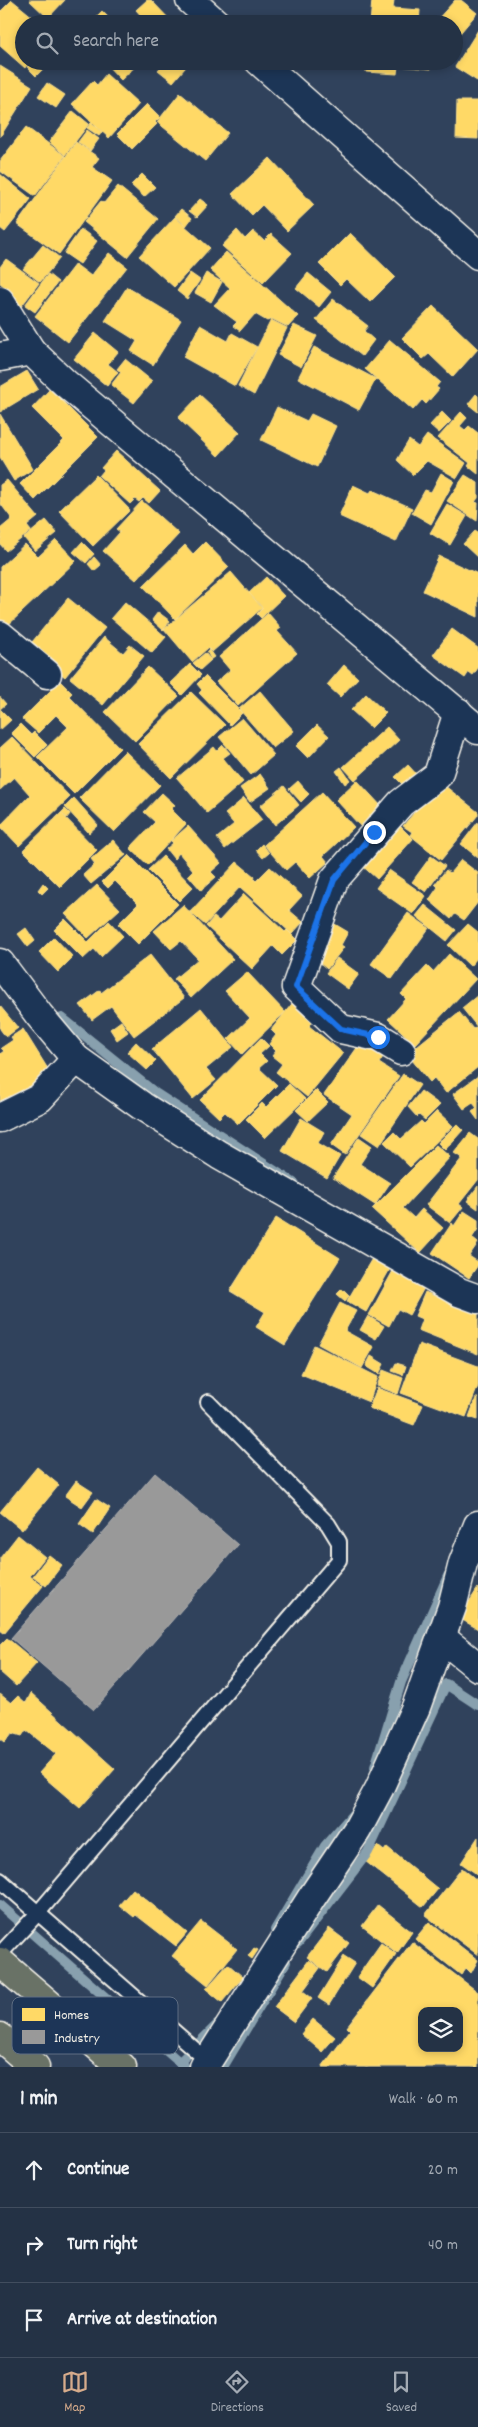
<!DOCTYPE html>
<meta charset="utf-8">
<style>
body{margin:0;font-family:Dekko,sans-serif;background:#303e50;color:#f1f3f6}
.controls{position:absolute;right:15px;bottom:15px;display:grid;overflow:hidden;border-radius:10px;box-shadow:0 2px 8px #0003}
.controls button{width:45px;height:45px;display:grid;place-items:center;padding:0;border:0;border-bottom:1px solid #414d5e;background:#243245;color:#f1f3f6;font:25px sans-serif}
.stop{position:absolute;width:15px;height:15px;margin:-11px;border:4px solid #1a73e8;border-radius:50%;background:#fff}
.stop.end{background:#1a73e8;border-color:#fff;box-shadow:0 1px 5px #0008}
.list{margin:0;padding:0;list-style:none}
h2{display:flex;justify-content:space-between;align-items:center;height:65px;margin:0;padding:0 20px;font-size:21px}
h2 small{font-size:16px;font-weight:400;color:#a3aab3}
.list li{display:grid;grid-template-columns:32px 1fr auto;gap:15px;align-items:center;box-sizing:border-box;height:75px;padding:0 20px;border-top:1px solid #414d5e}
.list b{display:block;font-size:19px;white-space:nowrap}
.list em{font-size:16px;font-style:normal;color:#a3aab3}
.icon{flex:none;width:28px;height:28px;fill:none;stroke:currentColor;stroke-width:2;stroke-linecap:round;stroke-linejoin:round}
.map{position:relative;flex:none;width:478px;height:2067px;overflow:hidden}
.search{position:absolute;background:#243245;box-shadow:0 2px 8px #0003;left:15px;right:15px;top:15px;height:55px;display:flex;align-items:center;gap:12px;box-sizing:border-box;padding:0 18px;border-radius:28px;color:#a3aab3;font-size:19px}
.sheet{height:290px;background:#243245}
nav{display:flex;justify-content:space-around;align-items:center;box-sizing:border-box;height:70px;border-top:1px solid #414d5e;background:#243245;font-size:14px;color:#a3aab3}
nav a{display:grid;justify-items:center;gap:2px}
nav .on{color:#d6ab8b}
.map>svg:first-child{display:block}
.homes{fill:#ffd966;stroke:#fce08d;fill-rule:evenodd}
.industry{fill:#999;stroke:#b4b3b1}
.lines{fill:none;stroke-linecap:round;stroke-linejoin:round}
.stream{stroke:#88a0ae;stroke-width:10}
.lane-casing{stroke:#f4f1e8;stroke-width:18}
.street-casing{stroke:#f4f1e8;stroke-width:31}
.primary-casing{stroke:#f4f1e8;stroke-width:31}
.lane{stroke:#1d3557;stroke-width:14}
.street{stroke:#1d3557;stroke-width:28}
.primary{stroke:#697266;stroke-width:28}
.route{stroke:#1a73e8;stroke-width:6}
.key{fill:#1d3557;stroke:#5e6d82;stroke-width:1}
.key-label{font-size:14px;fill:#f4f1e8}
</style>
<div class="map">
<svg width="478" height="2067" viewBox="0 0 478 2067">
<rect width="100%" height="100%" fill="#30425c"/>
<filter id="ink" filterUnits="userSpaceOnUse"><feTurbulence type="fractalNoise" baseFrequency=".02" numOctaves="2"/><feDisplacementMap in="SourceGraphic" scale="10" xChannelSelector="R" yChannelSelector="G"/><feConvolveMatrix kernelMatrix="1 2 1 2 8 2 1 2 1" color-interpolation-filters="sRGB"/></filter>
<g filter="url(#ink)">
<g class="homes">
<path d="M12,0L34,18L29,24H24L22,31L24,61H30L25,68L0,46V12Z"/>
<path d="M29,0H65L48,18Z"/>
<path d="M147,0H151L174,24H140L144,19L136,10Z"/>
<path d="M372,0H394L393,8L420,10L419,24H370Z"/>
<path d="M455,0H461L477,13L456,38L454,36V24H439L436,21Z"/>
<path d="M102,11L115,24H89Z"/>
<path d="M478,30V80L477,81L455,67Z"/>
<path d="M33,61H51L36,76L27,67Z"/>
<path d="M103,61H141L121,80Z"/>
<path d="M166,61H191L173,82L158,70Z"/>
<path d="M321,61H333L328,67Z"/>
<path d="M367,61H432L431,69L398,66L397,74L366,72Z"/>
<path d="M0,66L32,86L0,137Z"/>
<path d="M106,74L139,104L109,138L72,104L93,81L97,85Z"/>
<path d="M47,83L65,95L56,108L38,96Z"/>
<path d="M180,93L228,133L205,161L157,122Z"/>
<path d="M457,101H478V139L456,138Z"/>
<path d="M147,104L160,117L155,122L157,124L132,149L117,134Z"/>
<path d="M73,111L89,124L65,155L49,142Z"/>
<path d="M91,123L102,132L99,136L87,128Z"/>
<path d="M26,127L65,156L35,196L0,171V161Z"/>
<path d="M87,130L99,139L90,151L78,142Z"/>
<path d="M76,142L99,158L92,167L112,181L59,254L17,224Z"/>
<path d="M270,158L314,205L287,231L262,205L252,215L232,194Z"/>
<path d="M0,174L31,199L5,232L0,228Z"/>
<path d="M142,174L155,187L144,197L131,185Z"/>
<path d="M118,186L158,219L127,257L84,222L101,201L104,203Z"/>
<path d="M200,199L208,205L197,217L189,211Z"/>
<path d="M181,209L192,218L186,226L175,216Z"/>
<path d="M175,217L210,248L174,287L139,256Z"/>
<path d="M81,229L97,241L80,264L64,253Z"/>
<path d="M237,230L245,239L253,231L264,241L271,234L292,253L263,283L222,246Z"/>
<path d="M350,233L395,277L370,302L346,279L340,285L319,264Z"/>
<path d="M43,245L60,258L40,282L23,269Z"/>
<path d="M226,252L298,316L288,327L272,319L267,321L255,314L240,331L233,326L237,322L214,305L230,288L210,270Z"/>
<path d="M109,253L127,267L68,342L35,316L75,264L91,276Z"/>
<path d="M6,259L39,283L20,308L4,296L9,290L0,283V267Z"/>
<path d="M190,273L200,280L187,299L177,291Z"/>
<path d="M206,273L222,282L211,302L195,293Z"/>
<path d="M308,273L331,292L319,307L296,288Z"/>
<path d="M48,274L58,282L35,312L25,305Z"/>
<path d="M127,287L181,320L153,365L131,351L137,341L105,321Z"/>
<path d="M333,299L368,326L364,331L374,340L362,356L316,320Z"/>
<path d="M433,306L478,349L453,377L429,354L423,359L402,338Z"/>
<path d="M271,320L287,328L254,395L238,386Z"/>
<path d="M200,325L228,341L232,333L257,347L235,386L183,357Z"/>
<path d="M294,325L317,336L301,367L278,355Z"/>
<path d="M95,333L118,352L108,364L118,372L107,386L74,359Z"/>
<path d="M390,340L440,382L436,387L439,389L426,404L422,400L413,410L365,369Z"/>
<path d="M314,347L376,379L359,410L298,378Z"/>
<path d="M125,359L152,381L134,403L111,385L121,372L117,369Z"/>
<path d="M27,371L38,389L0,412V387Z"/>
<path d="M50,389L98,437L35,500L20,484L64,440L32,408Z"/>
<path d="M476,394L478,396V412L468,404Z"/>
<path d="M200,395L240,432L218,456L178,418Z"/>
<path d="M277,407L307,421L311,414L336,426L317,467L261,440Z"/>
<path d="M442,412L451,421L439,433L430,425Z"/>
<path d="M461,412L467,418L460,426L465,430L469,426L478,433V474L468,466L470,463L438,438Z"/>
<path d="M0,414L33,469L14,481L0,458Z"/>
<path d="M427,435L466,463L457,478L427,461L413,475L397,460L409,440L418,447Z"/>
<path d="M116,451L160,491L149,503L143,498L139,502L135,499L130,504L99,476L104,470L101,468Z"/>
<path d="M441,473L454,481L431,524L412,513L425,490L431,492Z"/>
<path d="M96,475L130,510L93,546L59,511Z"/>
<path d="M465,475L478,483V498L475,502L478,503L477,521L447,501Z"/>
<path d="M7,480L38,517L27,526L31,531L6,551L0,544L2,533L0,529L12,519L0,503V485Z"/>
<path d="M353,485L370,493L372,490L412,508L396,542L339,516Z"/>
<path d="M142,501L179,534L136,580L103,551L120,532L116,529Z"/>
<path d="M447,504L467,516L450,545L430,533Z"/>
<path d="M46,520L57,533L35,551L24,538Z"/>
<path d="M475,531L478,533V558L463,544Z"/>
<path d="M56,540L76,561L5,628L0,623V567L25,544L38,557Z"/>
<path d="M82,542L94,554L86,563L73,552Z"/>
<path d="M205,542L229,567L175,619L143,586L185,545L193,554Z"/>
<path d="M439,556L478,574V617L423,591Z"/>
<path d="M94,557L101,565L94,571L88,564Z"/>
<path d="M231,572L262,608L212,652L208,648L192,662L164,629Z"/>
<path d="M266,577L284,596L261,618L257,614L263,608L249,593Z"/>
<path d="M68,598L105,628L65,677L28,647Z"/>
<path d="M125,602L166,637L152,653L111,618Z"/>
<path d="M158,612L170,621L163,630L152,620Z"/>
<path d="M268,613L281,628L277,631L297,653L238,706L216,682L230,670L219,657Z"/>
<path d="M452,629L478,648V668L473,675L469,672L465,678L433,655Z"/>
<path d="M104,637L123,653L130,645L144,656L103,705L70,678Z"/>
<path d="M209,650L214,657L211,659L207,652Z"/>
<path d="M205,653L211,660L200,670L193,663Z"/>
<path d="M190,664L201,675L182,695L170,683Z"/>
<path d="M344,665L358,678L340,697L327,685Z"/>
<path d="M148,667L179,696L135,741L105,712Z"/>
<path d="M205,676L242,713L230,725L199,693L202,690L197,684Z"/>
<path d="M60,681L72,693L69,696L120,748L74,794L37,757L68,727L56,715L38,733L22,719Z"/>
<path d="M260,691L294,731L273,748L239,709Z"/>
<path d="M191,692L225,725L171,778L138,744Z"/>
<path d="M366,694L386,713L371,728L351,710Z"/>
<path d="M0,697L6,704L0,709L11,720L0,730Z"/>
<path d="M242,718L274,755L251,775L219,737Z"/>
<path d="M20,724L31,735L34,732L47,745L35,757L11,733Z"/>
<path d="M317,725L329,736L308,758L296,746Z"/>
<path d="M387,727L399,740L355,780L343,767Z"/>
<path d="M12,737L70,797L19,846L0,826L30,795L14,777L0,790V748Z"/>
<path d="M223,745L230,753L223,758L243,782L207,813L177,778L214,747L217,751Z"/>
<path d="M125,751L160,785L114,832L79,798Z"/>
<path d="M408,765L419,777L407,789L395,777Z"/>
<path d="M341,767L350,780L345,784L336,771Z"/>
<path d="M260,774L270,788L250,802L240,788Z"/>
<path d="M357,780L383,808L362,828L336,800Z"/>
<path d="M298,781L309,794L301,802L289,789Z"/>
<path d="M440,782L478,812V815L441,860L410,835L412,832L403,826Z"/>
<path d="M284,786L299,805L275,825L260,806Z"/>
<path d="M322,792L354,827L323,856L328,862L310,878L295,862L286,870L264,845Z"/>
<path d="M162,793L175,805L171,809L186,824L148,865L130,848L155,822L144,812Z"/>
<path d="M74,798L98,825L89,833L65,807Z"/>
<path d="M244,798L262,820L225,849L217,838L234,824L225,814Z"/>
<path d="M65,809L70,814L67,818L61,813Z"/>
<path d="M61,813L97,850L60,887L23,850Z"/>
<path d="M396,822L413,839L377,879L359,863Z"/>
<path d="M478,822V858L461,844Z"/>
<path d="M188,826L221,863L211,872L216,877L201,890L188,875L193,870L179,853L174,859L166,849L173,843L171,841Z"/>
<path d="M113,840L126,855L91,884L83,875L95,864L91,859Z"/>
<path d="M262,844L269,853L263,858L256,850Z"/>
<path d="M129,855L178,904L138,944L118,924L138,904L115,881L108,888L102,882Z"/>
<path d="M163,856L193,887L179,901L148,870Z"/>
<path d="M431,856L445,866L426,892L412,882Z"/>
<path d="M461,860L478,873V902L464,920L455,914L451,919L429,900L438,887L435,884L446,870L450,873Z"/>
<path d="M237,862L255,877L254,879L256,881L270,867L302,896L289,910L303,922L292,934L240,887L205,925L190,912Z"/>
<path d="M389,870L426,896L413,914L376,888Z"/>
<path d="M43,883L48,888L42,894L38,890Z"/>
<path d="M97,885L120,909L88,938L65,914Z"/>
<path d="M244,894L285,932L287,930L297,940L282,955L273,946L252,969L206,926L214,917L219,921Z"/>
<path d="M183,905L233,959L191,998L174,979L198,959L181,941L171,949L154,931Z"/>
<path d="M425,905L456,930L447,941L416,916Z"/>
<path d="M408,913L429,928L392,979L371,964Z"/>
<path d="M65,919L88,942L109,921L123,936L101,957L94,949L83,959L54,930Z"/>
<path d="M333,923L348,932L341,945L344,947L327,969L320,963L318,951Z"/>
<path d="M468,924L478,932V957L470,966L448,945Z"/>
<path d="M26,928L35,941L28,947L18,934Z"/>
<path d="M54,937L73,957L58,972L39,952Z"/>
<path d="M449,954L476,979L415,1044L388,1019L406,999L401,994L427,966L433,972Z"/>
<path d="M150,955L184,998L134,1036L111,1006L92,1020L80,1005L100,990L101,993Z"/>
<path d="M337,958L359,974L348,989L326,973Z"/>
<path d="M247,972L285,1012L242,1054L228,1039L250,1018L225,991Z"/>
<path d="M478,995V1028L462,1008Z"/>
<path d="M295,1000L317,1018L309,1026L343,1053L307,1097L276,1072L282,1064L272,1056L276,1051L269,1044L276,1035L271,1030Z"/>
<path d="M0,1006L18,1028L6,1037L0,1029Z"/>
<path d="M201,1008L233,1047L206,1069L216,1080L193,1099L152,1049Z"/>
<path d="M459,1012L473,1029L476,1027L478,1029V1067L446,1093L434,1078L430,1082L407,1054Z"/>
<path d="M121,1021L128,1032L117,1040L110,1029Z"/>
<path d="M23,1029L53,1077L0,1111V1054L4,1051L1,1048L13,1040L11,1037Z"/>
<path d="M261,1038L269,1046L260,1054L267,1061L259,1068L277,1085L238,1124L225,1112L219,1118L200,1100Z"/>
<path d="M136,1042L156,1061L147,1070L127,1052Z"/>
<path d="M361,1042L383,1057L379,1063L399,1076L345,1155L331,1145L352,1114L324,1095Z"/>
<path d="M403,1074L420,1085L379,1146L361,1134Z"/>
<path d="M478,1076V1120L472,1112L477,1108L473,1103L464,1109L453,1094Z"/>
<path d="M289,1084L305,1099L265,1138L246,1119L262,1103L266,1107Z"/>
<path d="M316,1090L328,1102L308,1121L296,1110Z"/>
<path d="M421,1091L440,1105L425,1120L419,1115L417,1117L408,1107Z"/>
<path d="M437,1111L453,1126L410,1167L384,1142L394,1132L401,1139L421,1121L424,1124Z"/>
<path d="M301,1118L324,1132L318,1143L340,1156L327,1178L282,1151Z"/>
<path d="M457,1124L463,1130L445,1150L438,1143Z"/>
<path d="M470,1133L478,1139V1180L459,1204L463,1207L450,1223L426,1205L462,1158L454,1153Z"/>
<path d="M359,1137L372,1146L360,1164L390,1183L375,1205L333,1178Z"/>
<path d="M436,1145L450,1157L403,1208L414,1218L422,1209L443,1228L420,1253L372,1209Z"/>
<path d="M478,1186V1209L467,1201Z"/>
<path d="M464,1211L478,1220V1229L472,1238L478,1243L469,1256L478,1262V1265L469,1278L432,1253L452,1223L454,1226Z"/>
<path d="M276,1218L340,1258L285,1345L256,1327L265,1312L230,1291Z"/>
<path d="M377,1250L395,1260L366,1312L347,1301Z"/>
<path d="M394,1269L429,1279L409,1315L398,1309L389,1326L369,1315Z"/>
<path d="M342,1289L349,1296L345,1301L337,1294Z"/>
<path d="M425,1292L478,1314V1354L418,1330L422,1319L415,1316Z"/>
<path d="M340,1303L356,1311L345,1331L374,1347L362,1368L318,1344Z"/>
<path d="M368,1316L384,1326L376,1339L360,1330Z"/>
<path d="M419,1344L478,1366V1386L466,1417L401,1393Z"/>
<path d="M314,1345L378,1377L369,1402L301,1374Z"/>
<path d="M371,1356L384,1364L379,1374L366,1366Z"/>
<path d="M396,1363L406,1366L403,1375L392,1371Z"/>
<path d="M383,1370L403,1378L398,1394L377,1386Z"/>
<path d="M377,1388L423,1405L414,1425L369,1408Z"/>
<path d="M476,1398H478V1420L469,1417Z"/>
<path d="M37,1467L59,1485L22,1530L0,1512Z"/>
<path d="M76,1481L93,1492L82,1507L65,1496Z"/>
<path d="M96,1499L110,1508L93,1534L79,1524Z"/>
<path d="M18,1535L45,1557L30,1576L43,1586L4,1633L0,1630V1558Z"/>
<path d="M49,1555L62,1565L46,1586L33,1576Z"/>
<path d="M478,1588V1629L459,1618Z"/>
<path d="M7,1638L37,1663L16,1686L0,1672V1645Z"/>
<path d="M31,1693L115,1769L80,1808L39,1773L56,1754L26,1730L22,1736L12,1733L5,1742L0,1738V1694L11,1703L18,1696L26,1703Z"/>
<path d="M478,1837V1875L461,1863Z"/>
<path d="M378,1846L384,1851L387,1847L438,1889L423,1907L365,1861Z"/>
<path d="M462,1868L478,1881V1955L425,1915Z"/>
<path d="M133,1889L187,1933L176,1946L136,1915L134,1917L119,1905Z"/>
<path d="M378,1905L412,1932L397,1953L362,1926Z"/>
<path d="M201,1921L237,1949L208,1985L172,1956Z"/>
<path d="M429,1922L478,1960L471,1973L466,1968L461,1975L415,1939Z"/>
<path d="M329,1928L349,1943L327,1972L307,1957Z"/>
<path d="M412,1942L478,1992V2067H322L350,2030L347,2027ZM422,2011H459V2048H422Z"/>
<path d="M381,1943L396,1954L372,1988L357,1977Z"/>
<path d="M254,1948L258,1950L252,1959L248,1956Z"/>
<path d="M344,1956L355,1963L329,2005L318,1998Z"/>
<path d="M309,1960L320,1968L303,1991L312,1998L294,2022L274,2007Z"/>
<path d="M228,1964L243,1977L222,2002L206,1989Z"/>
<path d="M313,2019L335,2037L322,2052L301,2034Z"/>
</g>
<path class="industry" d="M155,1473L238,1545L94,1710L11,1638Z"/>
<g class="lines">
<g class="stream">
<path d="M62,1018L155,1093L295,1184"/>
<path d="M375,1767L401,1682L448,1576"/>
<path d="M0,1905L185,2067"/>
<path d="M275,1930L325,1846L353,1814"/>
<path d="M298,1943L368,1852L446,1684L478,1705"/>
<path d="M180,2062L217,2025"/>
<path d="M223,2067L286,1962"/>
</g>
<g class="lane-casing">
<g id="lane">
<path d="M0,1880L208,2061"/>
<path d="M0,1954L38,1913L339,1560V1542L328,1524L208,1402"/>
</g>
</g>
<g class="street-casing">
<g id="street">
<path d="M190,0L217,24"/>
<path d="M259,61L478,255"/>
<path d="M0,301L31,351"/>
<path d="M0,357L31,351L65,383L478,730"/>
<path d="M0,635L47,674"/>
<path d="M0,963L39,1015L76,1059L142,1106L219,1155L459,1292L478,1299"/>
<path d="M401,1051L378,1037L341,1029L296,987L334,880L401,803L438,775L458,712"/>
<path d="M0,1118L40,1098L76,1059"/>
<path d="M442,1638L478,1667"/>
<path d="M204,2067L312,1897L357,1830L379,1789L416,1707L452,1607L463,1563L478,1525"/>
</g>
</g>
<g class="primary-casing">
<g id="primary">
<path d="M0,1962L122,2067"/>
<path d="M0,2037L35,2067"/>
</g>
</g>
<use href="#lane" class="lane"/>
<use href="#street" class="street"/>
<use href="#primary" class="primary"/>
</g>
</g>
<g class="lines" filter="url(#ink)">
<path class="route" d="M374,832L334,880L296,987L341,1029L378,1037"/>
</g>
<rect x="12" y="1997" width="166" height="57" rx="8" class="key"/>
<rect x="22" y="2008" width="23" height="13" fill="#ffd966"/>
<rect x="22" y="2030" width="23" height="14" fill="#999"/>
<g class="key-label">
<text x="54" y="2019">Homes</text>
<text x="54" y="2042">Industry</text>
</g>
</svg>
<div class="controls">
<button><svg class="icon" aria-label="layers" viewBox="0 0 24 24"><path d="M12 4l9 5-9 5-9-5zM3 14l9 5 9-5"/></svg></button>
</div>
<div class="stop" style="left:378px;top:1037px"></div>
<div class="stop end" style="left:374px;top:832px"></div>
<div class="search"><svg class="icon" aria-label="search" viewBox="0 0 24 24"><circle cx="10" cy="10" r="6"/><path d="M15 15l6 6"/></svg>Search here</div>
</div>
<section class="sheet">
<h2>1 min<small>Walk · 60 m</small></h2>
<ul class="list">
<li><svg class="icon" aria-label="ahead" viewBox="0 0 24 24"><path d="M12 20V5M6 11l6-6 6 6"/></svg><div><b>Continue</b></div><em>20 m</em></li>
<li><svg class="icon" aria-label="right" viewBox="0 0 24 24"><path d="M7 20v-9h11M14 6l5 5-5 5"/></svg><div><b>Turn right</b></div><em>40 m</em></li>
<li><svg class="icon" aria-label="arrive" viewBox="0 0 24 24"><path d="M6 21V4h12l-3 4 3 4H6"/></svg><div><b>Arrive at destination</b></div></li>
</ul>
</section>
<nav>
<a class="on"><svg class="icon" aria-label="map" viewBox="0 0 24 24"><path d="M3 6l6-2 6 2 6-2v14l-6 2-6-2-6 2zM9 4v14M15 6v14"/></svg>Map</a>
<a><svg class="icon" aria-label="directions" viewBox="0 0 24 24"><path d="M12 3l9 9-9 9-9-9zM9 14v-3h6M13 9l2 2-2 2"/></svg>Directions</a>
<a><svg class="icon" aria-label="saved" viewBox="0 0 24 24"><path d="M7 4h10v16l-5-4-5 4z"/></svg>Saved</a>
</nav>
